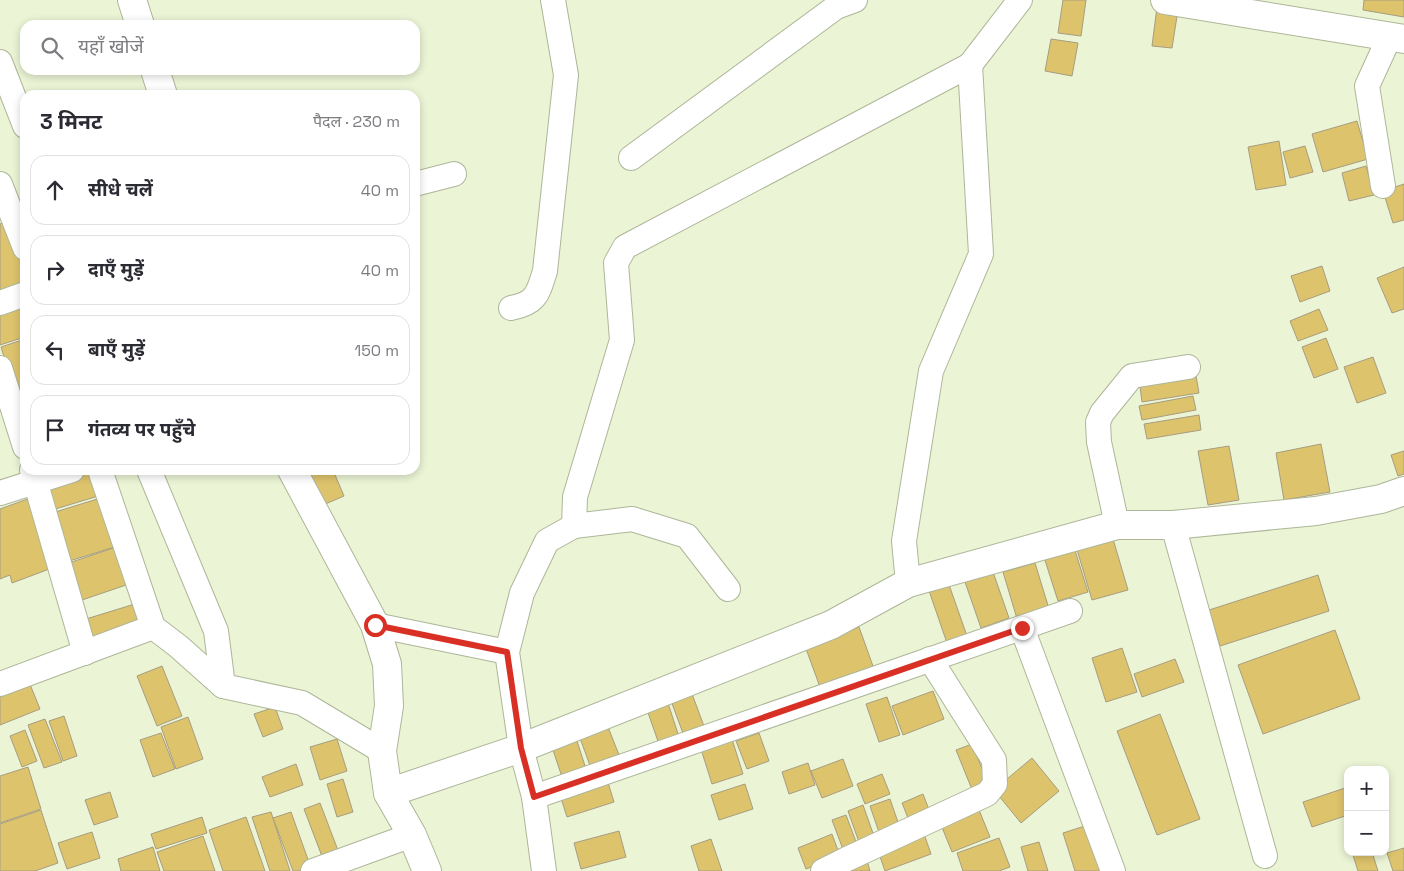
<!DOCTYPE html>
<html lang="hi">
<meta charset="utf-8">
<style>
body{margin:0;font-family:"Space Grotesk","Noto Sans Devanagari",sans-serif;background:#f7f7f7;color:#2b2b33}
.controls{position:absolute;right:15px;bottom:15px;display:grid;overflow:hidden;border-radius:10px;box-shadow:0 2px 8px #0003}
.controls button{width:45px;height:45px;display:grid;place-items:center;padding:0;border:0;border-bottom:1px solid #e1e1e2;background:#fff;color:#2b2b33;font:25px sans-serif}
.stop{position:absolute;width:15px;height:15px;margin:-11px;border:4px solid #d93025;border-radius:50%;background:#fff}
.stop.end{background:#d93025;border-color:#fff;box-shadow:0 1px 5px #0008}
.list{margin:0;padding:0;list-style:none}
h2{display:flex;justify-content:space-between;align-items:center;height:65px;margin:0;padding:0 20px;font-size:21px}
h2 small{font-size:16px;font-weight:400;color:#7c7c81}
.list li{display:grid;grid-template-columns:32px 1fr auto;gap:15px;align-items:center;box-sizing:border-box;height:70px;margin:0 10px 10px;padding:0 10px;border:1px solid #e1e1e2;border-radius:15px}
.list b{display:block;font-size:19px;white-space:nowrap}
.list em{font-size:16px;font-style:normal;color:#7c7c81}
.icon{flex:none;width:28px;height:28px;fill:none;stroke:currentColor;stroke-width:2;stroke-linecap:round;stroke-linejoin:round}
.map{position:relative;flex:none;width:1404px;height:871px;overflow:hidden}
.search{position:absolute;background:#fff;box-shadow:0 2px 8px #0003;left:20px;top:20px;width:400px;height:55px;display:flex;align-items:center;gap:12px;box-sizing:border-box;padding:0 18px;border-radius:15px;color:#7c7c81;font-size:19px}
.panel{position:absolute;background:#fff;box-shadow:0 2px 8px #0003;left:20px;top:90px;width:400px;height:385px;border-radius:15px}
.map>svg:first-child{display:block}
.building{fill:#dec36d;stroke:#a69d80}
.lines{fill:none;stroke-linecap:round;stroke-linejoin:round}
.street-casing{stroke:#aeb699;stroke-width:26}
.secondary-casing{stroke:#aeb699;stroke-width:30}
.street{stroke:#fff;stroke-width:24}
.secondary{stroke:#fff;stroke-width:28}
.route{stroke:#d93025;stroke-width:6}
</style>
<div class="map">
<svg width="1404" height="871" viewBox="0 0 1404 871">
<rect width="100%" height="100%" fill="#ebf4d5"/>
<g class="building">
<path d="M1063,0H1086L1081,36L1058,33Z"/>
<path d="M1364,0H1404V17L1363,10Z"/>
<path d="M1157,7L1178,10L1172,48L1152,46Z"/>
<path d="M1051,39L1078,43L1072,76L1045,71Z"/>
<path d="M1357,121L1368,159L1323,172L1312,134Z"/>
<path d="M1279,141L1286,185L1256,190L1248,147Z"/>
<path d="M1305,146L1313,172L1290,178L1283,152Z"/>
<path d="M1366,166L1374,195L1349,201L1342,173Z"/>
<path d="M1404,184V220L1393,223L1383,191Z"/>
<path d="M6,221L25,250V264L22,265L25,274V290L0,299V224Z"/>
<path d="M1322,266L1330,291L1300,302L1291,276Z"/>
<path d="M1404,267V309L1392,313L1377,278Z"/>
<path d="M25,297V337L0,345V306Z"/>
<path d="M1319,309L1328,330L1298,341L1290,321Z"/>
<path d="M1326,338L1338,369L1314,378L1302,347Z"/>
<path d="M25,339V399L18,401L1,347Z"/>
<path d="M1373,357L1386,393L1357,403L1344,367Z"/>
<path d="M1195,370L1199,393L1142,402L1139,379Z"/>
<path d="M1193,396L1196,410L1142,420L1139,406Z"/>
<path d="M1199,415L1201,430L1147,439L1144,424Z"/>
<path d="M1321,444L1330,492L1284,500L1276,453Z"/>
<path d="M1229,446L1239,500L1208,505L1198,451Z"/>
<path d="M1404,451V474L1398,476L1391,455Z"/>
<path d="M79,470H98L105,494L52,510L43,481Z"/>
<path d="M307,470H333L344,496L316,508Z"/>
<path d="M107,496L121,545L66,562L52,513Z"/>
<path d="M33,497L52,568L12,583L10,575L0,579V509Z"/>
<path d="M1111,532L1128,590L1092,600L1075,543Z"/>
<path d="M1073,544L1088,592L1058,601L1043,554Z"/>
<path d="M122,545L135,582L79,601L66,564Z"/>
<path d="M1035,563L1050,612L1018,622L1003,572Z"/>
<path d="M993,572L1009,618L981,628L965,582Z"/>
<path d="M1318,575L1329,611L1220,646L1209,610Z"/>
<path d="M947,579L967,636L947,643L927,585Z"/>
<path d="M138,603L145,626L93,642L86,619Z"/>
<path d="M859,627L874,669L820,687L805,646Z"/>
<path d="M1335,630L1360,699L1263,734L1238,665Z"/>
<path d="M1122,648L1137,692L1106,702L1092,658Z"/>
<path d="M1175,659L1184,682L1142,697L1134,674Z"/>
<path d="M162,666L182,716L157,726L137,676Z"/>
<path d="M27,677L40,709L0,725V688Z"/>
<path d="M691,691L705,729L684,736L670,698Z"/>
<path d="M933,691L944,719L903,735L892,706Z"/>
<path d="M887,697L900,735L879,742L866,704Z"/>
<path d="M667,700L679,737L659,744L646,707Z"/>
<path d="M275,707L283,729L263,737L254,714Z"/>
<path d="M1160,714L1200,819L1157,835L1117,731Z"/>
<path d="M64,716L77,756L63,761L49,721Z"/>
<path d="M188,717L203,759L176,769L161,727Z"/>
<path d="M45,719L62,762L44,768L28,725Z"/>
<path d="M608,727L621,760L592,771L580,738Z"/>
<path d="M25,730L37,761L22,767L10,736Z"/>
<path d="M161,733L175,769L153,777L140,740Z"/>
<path d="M759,733L769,761L747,769L736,741Z"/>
<path d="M575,735L588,775L564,783L551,744Z"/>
<path d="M731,736L743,774L712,784L700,746Z"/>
<path d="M337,739L347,771L320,780L310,747Z"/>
<path d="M972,744L989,786L973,792L956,750Z"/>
<path d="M1032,758L1059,791L1021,823L994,790Z"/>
<path d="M843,759L853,786L822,798L811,771Z"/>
<path d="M808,763L815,785L789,794L782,772Z"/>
<path d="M296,764L303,785L270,797L262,777Z"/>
<path d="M28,767L41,809L0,823V776Z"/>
<path d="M882,774L890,794L865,804L857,784Z"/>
<path d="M606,776L614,802L567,817L559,792Z"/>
<path d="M343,779L353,812L337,817L327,784Z"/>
<path d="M745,784L753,809L719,820L711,795Z"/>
<path d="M1348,787V815L1312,827L1303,802Z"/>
<path d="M110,792L118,817L94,825L85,800Z"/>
<path d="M923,794L931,815L910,823L902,803Z"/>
<path d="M890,799L901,831L881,838L870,806Z"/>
<path d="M320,803L339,853L323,859L304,809Z"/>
<path d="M863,805L875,839L860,845L848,811Z"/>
<path d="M977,805L990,837L952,852L939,820Z"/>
<path d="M41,810L58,863L35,871H0V824Z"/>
<path d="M271,812L290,871H270L252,817Z"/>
<path d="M291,812L311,868L304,871H293L273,818Z"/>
<path d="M846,815L858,847L844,852L832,820Z"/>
<path d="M202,817L207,833L156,849L151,834Z"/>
<path d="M246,817L265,871H223L209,830Z"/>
<path d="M1091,824L1105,871H1075L1063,833Z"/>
<path d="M619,831L626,857L581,869L574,843Z"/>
<path d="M923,831L931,854L885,871L877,848Z"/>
<path d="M92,832L100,858L67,869L58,843Z"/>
<path d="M832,834L840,856L806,869L798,848Z"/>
<path d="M203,836L215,871H164L157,852Z"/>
<path d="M999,838L1010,867L999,871H963L957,853Z"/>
<path d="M711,839L722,871H699L691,846Z"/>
<path d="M1039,842L1048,871H1028L1021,847Z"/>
<path d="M153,847L160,871H121L118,859Z"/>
<path d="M1404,848V871H1393L1387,853Z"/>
<path d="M1352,852H1372L1378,871H1358Z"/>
<path d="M866,857L870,871H843Z"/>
</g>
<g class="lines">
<g class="street-casing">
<g id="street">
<path d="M0,62L25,126"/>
<path d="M631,158L836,7L855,0"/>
<path d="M0,184L25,248"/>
<path d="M415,184L454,174"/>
<path d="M1383,186L1367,86L1389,38"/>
<path d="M0,303L25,294"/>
<path d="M511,308C537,303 538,293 545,271L566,75L553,0"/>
<path d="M0,368L25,447"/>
<path d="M32,470L85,653"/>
<path d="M100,470L153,627L178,646L223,686L302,703L382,751"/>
<path d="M149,470L216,631L223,686"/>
<path d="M0,493L72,470"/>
<path d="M1117,525L1099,442L1098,422L1102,413L1132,376L1188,367"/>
<path d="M1173,525L1265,856"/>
<path d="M574,526L575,497L622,340L616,263L625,247L970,65L1020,0"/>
<path d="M908,583L904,541L931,371L981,254L970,65"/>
<path d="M375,625L507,652"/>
<path d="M1022,628L1113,871"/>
<path d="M0,684L153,627"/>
<path d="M534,797L1070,611"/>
<path d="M313,871L412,835"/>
<path d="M544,871L534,797L521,748L507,652L522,593L547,541L574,526L632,519L687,536L728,589"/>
<path d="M823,871L847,859L987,794L995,784L994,760L930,659"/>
</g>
</g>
<g class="secondary-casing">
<g id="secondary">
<path d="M132,0L140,25"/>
<path d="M1165,0L1404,39"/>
<path d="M155,70L163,95"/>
<path d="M292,470L375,625L387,664L389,706L382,751L388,793L412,835L427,871"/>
<path d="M388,793L521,748L831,625L908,583L1117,525H1173L1316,511L1381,499L1404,491"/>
</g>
</g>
<use href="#street" class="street"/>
<use href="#secondary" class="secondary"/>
</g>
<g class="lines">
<path class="route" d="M375,625L507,652L521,748L534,797L1022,628"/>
</g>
</svg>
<div class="controls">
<button>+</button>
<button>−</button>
</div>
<div class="stop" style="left:375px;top:625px"></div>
<div class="stop end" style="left:1022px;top:628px"></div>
<div class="search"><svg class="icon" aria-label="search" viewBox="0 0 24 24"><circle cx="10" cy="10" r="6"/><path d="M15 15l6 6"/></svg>यहाँ खोजें</div>
<section class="panel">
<h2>3 मिनट<small>पैदल · 230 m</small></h2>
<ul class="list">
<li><svg class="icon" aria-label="ahead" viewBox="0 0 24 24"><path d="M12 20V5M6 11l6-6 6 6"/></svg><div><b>सीधे चलें</b></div><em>40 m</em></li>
<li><svg class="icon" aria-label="right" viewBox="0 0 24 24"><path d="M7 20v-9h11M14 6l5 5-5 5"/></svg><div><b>दाएँ मुड़ें</b></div><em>40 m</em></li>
<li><svg class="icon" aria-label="left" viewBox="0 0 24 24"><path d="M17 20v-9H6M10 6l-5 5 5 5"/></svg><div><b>बाएँ मुड़ें</b></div><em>150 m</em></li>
<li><svg class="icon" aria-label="arrive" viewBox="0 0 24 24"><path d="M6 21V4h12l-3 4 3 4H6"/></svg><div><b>गंतव्य पर पहुँचे</b></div></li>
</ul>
</section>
</div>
